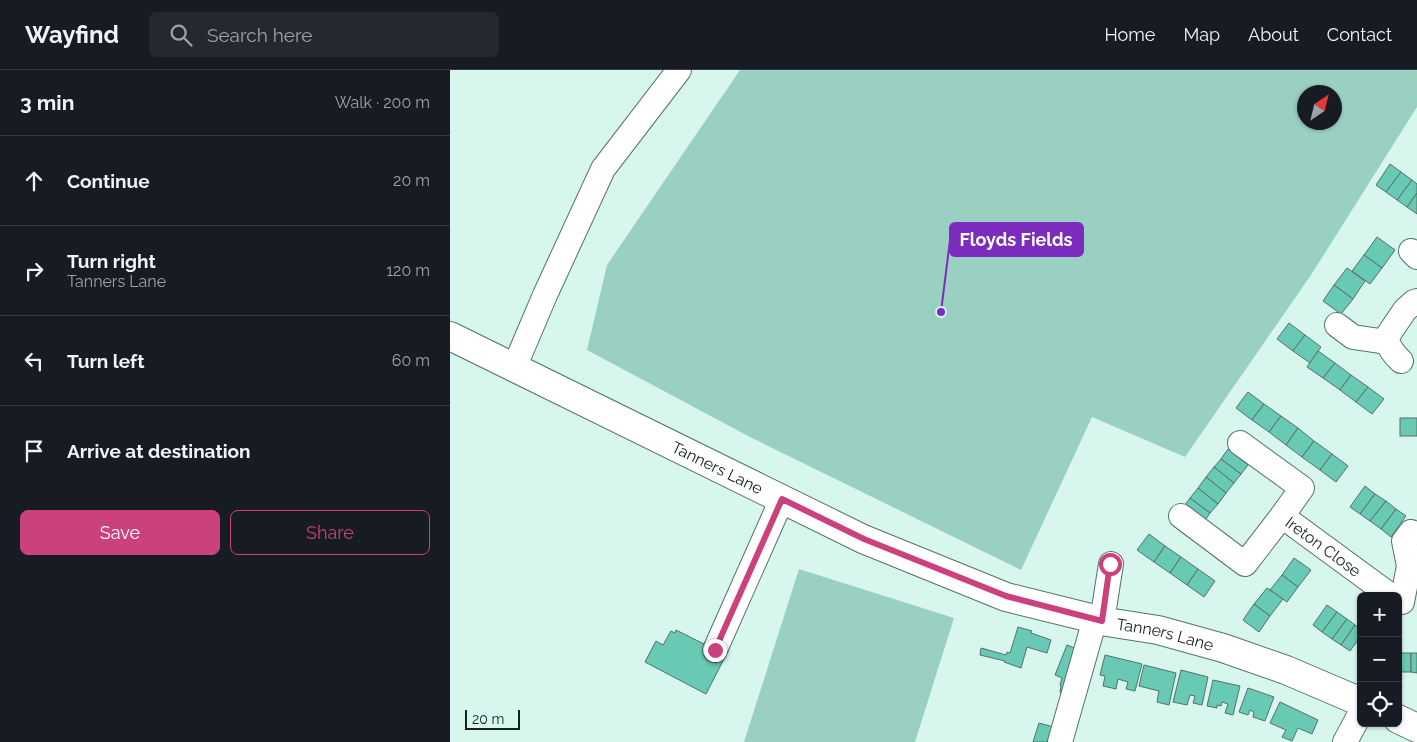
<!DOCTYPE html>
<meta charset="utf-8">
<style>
body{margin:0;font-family:Raleway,sans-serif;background:#242831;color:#f1f3f6}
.controls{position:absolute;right:15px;bottom:15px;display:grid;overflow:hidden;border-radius:8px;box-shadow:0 1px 4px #0004}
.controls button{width:45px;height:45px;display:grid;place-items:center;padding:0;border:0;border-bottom:1px solid #363941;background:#171b24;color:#f1f3f6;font:25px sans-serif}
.compass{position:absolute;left:847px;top:15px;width:45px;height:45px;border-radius:50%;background:#171b24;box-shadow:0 1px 4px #0004;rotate:35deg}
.scale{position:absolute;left:15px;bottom:12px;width:55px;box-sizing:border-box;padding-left:5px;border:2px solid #15211e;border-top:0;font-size:14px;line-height:18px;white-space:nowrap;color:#15211e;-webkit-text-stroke:4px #d6f6ee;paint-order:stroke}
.stop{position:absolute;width:15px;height:15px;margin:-11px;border:4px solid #ca417e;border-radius:50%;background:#fff}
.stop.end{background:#ca417e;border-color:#fff;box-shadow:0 1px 5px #0008}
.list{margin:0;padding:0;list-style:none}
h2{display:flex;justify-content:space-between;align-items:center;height:65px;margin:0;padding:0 20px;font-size:21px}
h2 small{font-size:16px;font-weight:400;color:#9ea1a6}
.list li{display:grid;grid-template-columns:32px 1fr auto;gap:15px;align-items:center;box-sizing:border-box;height:90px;padding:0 20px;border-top:1px solid #363941}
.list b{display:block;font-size:19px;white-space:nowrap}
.list p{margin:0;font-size:16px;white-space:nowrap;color:#9ea1a6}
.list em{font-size:16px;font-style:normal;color:#9ea1a6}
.actions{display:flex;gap:10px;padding:15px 20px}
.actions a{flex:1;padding:11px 0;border:1px solid #ca417e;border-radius:8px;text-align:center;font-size:18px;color:#ca417e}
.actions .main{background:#ca417e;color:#fff}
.icon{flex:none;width:28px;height:28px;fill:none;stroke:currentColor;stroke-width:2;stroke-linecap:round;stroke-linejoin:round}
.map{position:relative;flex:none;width:967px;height:672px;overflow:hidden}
header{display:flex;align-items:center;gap:30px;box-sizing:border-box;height:70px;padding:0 25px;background:#171b24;border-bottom:1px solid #363941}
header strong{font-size:24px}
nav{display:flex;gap:28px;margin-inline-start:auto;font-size:18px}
.search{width:350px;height:45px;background:#242831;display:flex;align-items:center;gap:12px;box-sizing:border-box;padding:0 18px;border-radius:8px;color:#9ea1a6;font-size:19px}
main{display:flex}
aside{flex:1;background:#171b24}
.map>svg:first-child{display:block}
.green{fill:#99d0c2;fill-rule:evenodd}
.building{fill:#68c9b4;stroke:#54716a}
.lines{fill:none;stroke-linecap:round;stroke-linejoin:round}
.minor-casing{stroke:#54726a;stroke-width:26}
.major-casing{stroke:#54726a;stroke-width:30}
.minor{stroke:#fff;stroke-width:24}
.major{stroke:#fff;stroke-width:28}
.route{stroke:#ca417e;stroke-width:6}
.labels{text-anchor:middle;stroke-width:4.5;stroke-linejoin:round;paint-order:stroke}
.street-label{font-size:16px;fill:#15211e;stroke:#d6f6ee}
.leader{fill:none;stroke:#7b2cbf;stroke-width:2}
.callout-dot{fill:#7b2cbf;stroke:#d6f6ee;stroke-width:2}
.callout{fill:#7b2cbf;stroke:#7b2cbf;stroke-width:2}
.callout-label{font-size:18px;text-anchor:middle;font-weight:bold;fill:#fff}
</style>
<header>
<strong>Wayfind</strong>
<div class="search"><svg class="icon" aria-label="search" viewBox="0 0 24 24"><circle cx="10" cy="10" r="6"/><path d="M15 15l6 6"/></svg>Search here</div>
<nav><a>Home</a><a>Map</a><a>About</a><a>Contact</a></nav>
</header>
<main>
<aside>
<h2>3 min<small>Walk · 200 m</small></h2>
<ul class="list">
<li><svg class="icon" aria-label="ahead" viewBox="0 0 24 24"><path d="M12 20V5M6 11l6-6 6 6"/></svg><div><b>Continue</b></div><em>20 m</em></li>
<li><svg class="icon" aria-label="right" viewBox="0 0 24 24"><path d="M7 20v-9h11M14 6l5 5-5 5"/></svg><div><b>Turn right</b><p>Tanners Lane</p></div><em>120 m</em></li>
<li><svg class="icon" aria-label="left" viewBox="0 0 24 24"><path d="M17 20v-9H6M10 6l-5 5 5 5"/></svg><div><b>Turn left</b></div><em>60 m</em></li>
<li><svg class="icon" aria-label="arrive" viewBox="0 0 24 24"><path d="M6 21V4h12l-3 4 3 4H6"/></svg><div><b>Arrive at destination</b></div></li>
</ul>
<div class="actions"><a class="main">Save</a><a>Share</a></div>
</aside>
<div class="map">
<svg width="967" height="672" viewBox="0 0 967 672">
<rect width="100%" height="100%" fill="#d6f6ee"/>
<g class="green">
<path d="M290,0H967V37L861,205L735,387L642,347L571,500L300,367L137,280L157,195ZM854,22H884V52H854Z"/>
<path d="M349,499L504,548L465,672H294Z"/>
</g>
<g class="building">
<path d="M940,94L951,102L936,122L926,115Z"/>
<path d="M951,102L962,110L947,130L936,122Z"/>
<path d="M962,110L967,114V123L957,137L947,130Z"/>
<path d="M967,123V144L957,137Z"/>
<path d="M927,167L945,180L932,198L914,185Z"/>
<path d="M914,185L932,198L920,214L902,201Z"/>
<path d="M897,198L915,211L903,229L884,215Z"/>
<path d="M884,215L903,229L891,244L873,231Z"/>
<path d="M839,253L855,265L843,281L827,269Z"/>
<path d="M855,265L871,277L860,293L843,281Z"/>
<path d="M868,281L885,293L873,308L857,297Z"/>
<path d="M885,293L901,305L890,320L873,308Z"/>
<path d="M901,305L918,317L906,332L890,320Z"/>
<path d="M918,317L934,329L922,344L906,332Z"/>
<path d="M798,322L814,334L802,350L786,338Z"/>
<path d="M814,334L831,346L819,362L802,350Z"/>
<path d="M831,346L848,358L836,375L819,362Z"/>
<rect x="950" y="348" width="17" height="18"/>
<path d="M848,358L864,371L852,387L836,375Z"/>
<path d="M864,371L882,384L870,400L852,387Z"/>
<path d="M778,379L798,395L791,404L771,389Z"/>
<path d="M882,384L898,396L886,412L870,400Z"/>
<path d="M771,389L791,404L784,413L764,397Z"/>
<path d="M764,397L784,413L776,423L756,407Z"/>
<path d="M756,407L776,423L768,434L748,418Z"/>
<path d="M915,416L925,424L910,444L900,437Z"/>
<path d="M748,418L768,434L760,443L740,428Z"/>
<path d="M925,424L936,431L920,451L910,444Z"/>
<path d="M740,428L760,443L752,455L732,439Z"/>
<path d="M936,431L946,439L931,459L920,451Z"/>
<path d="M946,439L956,446L941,467L931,459Z"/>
<path d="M699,464L715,476L704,492L687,480Z"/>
<path d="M715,476L731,487L720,503L704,492Z"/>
<path d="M731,487L748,499L737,515L720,503Z"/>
<path d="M844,488L861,500L848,517L832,505Z"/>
<path d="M748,499L765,511L754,527L737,515Z"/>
<path d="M832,505L848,517L837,532L820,520Z"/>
<path d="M817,518L833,529L820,546L804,534Z"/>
<path d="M804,534L820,546L809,562L793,550Z"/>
<path d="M877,535L887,542L872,562L863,555Z"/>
<path d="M887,542L897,549L882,569L872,562Z"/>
<path d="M897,549L905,555L891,575L882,569Z"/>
<path d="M905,555L911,559V566L900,581L891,575Z"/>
<path d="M568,557L582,561L581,563L601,570L597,583L577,577L571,598L554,592L555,591L530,585L531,578L556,585L557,582L560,583Z"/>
<path d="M226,560L276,585L256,624L195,592L206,571L213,575L221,561L225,563Z"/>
<path d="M617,575L630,580L611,625L610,621L611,616L610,615L612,608L605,605Z"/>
<rect x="948" y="583" width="13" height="19"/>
<path d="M961,583H967V603L961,602Z"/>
<path d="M655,585L692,594L685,621L676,619L678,612L668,609L666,619L653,616L655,606L650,605Z"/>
<path d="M694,595L726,603L719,635L707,632L709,621L689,616Z"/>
<path d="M731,600L758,607L752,635L743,633L745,626L740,625L737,635L723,632Z"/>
<path d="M763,610L790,616L783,645L775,643L778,634L772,632L771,636L767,635V638L757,636Z"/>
<path d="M798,618L824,627L815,651L803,647L804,642L800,640L798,645L789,642Z"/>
<path d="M830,632L868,650L862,664L848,658L842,671L832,667L836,660L820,653Z"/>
<path d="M589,653L604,657L599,672H583Z"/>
</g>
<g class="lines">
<g class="minor-casing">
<g id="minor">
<path d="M961,181L967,187"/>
<path d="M887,255L903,267L930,271L936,268L955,240L964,232L967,231"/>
<path d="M936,268C939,278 943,284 951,291"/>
<path d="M64,298L95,225L153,99L229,0"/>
<path d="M790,373L852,418L832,446"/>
<path id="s1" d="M731,446L795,494L832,446L941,526"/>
<path d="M952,532L959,496L954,471L961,462"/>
<path d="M652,551L661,494"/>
<path d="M265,580L332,429"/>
<path d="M610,672L645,549"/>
<path d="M895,672L911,642"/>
</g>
</g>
<g class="major-casing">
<g id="major">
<path id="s2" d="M0,266L413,469L556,527L657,552L708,560L773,578L836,600L911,632"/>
<path d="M948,649L967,658"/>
</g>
</g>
<use href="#minor" class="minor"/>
<use href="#major" class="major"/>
</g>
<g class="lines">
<path class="route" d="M265,580L332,429L414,469L556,526L652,551L660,494"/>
</g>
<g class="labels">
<g class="street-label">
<text dy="6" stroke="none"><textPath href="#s2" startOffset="298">Tanners Lane</textPath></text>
<text dy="6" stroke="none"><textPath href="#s1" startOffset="192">Ireton Close</textPath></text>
<text dy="6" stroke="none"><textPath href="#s2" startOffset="778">Tanners Lane</textPath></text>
</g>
</g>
<path class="leader" d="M491 242L500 170"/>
<circle class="callout-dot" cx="491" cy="242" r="5"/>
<rect class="callout" x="500" y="153" width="133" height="33" rx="5"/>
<g class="callout-label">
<text x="566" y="176">Floyds Fields</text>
</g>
</svg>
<div class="controls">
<button>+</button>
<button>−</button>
<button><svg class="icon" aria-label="locate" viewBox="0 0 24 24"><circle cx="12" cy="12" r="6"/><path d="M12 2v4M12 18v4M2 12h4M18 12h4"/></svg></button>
</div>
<svg class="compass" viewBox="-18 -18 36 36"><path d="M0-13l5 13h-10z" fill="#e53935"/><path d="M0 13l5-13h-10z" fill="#9ea1a6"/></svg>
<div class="scale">20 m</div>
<div class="stop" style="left:660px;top:494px"></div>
<div class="stop end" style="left:265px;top:580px"></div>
</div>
</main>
